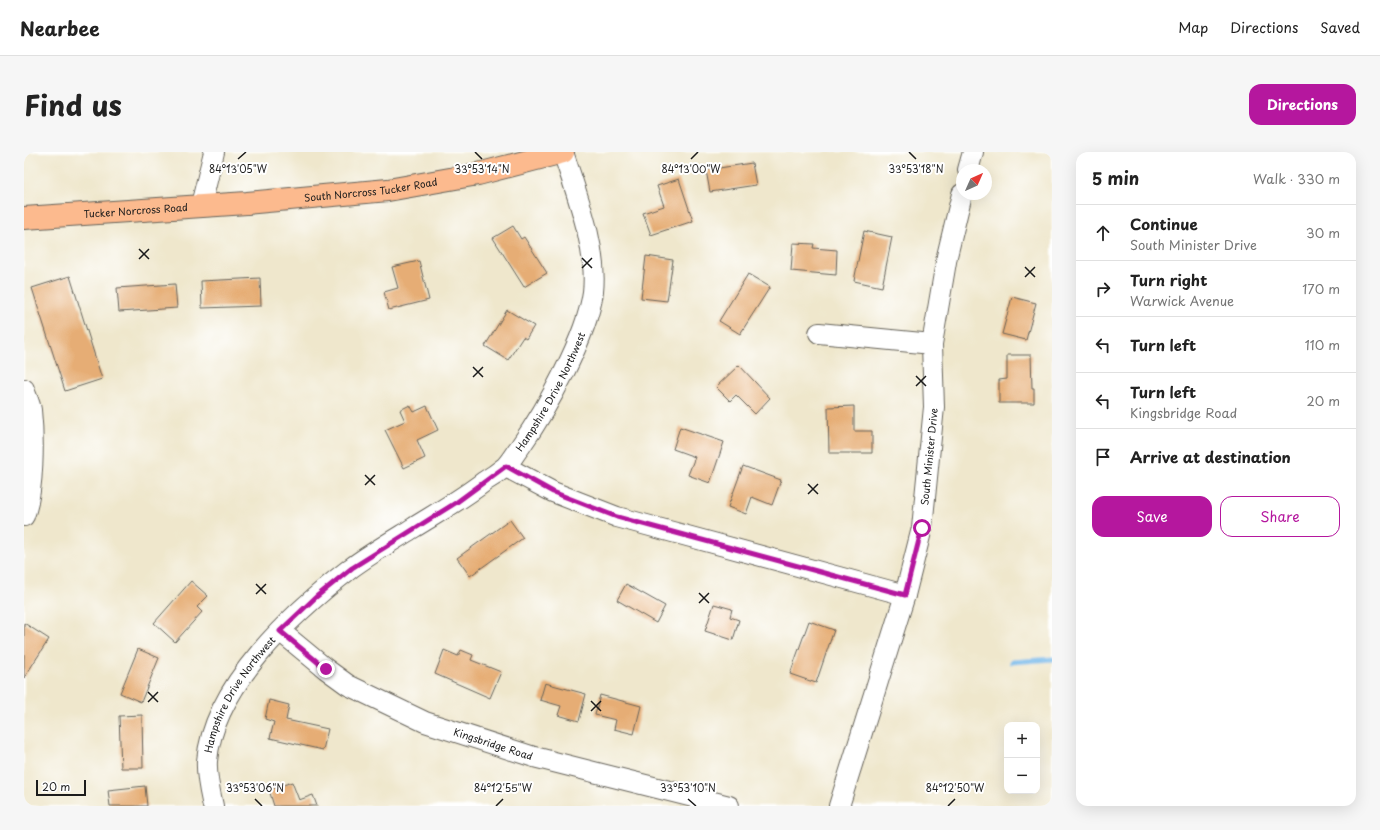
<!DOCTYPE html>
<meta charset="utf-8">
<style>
body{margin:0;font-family:"Playpen Sans",sans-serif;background:#f6f6f6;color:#222}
.controls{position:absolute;right:12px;bottom:12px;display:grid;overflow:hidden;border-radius:8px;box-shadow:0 4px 16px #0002}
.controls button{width:36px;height:36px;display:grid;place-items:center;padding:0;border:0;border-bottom:1px solid #e0e0e0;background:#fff;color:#222;font:20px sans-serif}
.compass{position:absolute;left:932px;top:12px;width:36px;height:36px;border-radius:50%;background:#fff;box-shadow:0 4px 16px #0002;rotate:45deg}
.scale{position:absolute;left:12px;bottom:10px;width:50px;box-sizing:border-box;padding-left:4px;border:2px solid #1c1c1c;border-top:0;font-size:11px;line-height:14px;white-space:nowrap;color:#1c1c1c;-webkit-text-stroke:3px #fff;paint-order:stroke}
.stop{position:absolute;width:12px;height:12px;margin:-9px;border:3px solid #b5179e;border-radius:50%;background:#fff}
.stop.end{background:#b5179e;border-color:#fff;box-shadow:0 1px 4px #0008}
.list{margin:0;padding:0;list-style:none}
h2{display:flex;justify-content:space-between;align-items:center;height:52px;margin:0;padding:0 16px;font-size:17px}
h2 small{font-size:13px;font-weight:400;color:#767676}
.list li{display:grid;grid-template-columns:26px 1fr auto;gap:12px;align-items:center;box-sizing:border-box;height:56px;padding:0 16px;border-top:1px solid #e0e0e0}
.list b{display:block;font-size:15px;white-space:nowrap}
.list p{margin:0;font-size:13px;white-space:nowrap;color:#767676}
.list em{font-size:13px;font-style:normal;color:#767676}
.actions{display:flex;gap:8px;padding:12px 16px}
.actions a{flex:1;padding:9px 0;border:1px solid #b5179e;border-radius:12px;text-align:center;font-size:14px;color:#b5179e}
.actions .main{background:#b5179e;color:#fff}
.icon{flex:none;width:22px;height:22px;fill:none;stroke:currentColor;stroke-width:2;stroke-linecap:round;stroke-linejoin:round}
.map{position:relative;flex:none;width:1028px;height:654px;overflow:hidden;border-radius:12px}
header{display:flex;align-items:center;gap:24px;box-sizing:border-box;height:56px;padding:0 20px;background:#fff;border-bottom:1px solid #e0e0e0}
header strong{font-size:19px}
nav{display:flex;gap:22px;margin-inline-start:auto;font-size:14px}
.intro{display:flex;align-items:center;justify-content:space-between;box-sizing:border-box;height:96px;padding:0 24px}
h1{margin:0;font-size:28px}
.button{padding:10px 18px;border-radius:12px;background:#b5179e;color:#fff;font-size:14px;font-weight:700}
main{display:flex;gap:24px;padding:0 24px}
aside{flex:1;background:#fff;border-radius:12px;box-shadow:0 4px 16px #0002}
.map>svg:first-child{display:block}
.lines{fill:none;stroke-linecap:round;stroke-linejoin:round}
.stream{stroke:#72b7e9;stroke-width:5}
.building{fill:#e6ad75}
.minor-casing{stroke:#66635a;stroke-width:22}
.major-casing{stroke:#66635a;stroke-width:24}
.minor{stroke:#fff;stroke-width:20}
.major{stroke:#fcba8e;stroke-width:22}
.route{stroke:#b5179e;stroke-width:5}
.ticks{fill:none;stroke:#1c1c1c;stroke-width:1.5}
.labels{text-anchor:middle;stroke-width:4;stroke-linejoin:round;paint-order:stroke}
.street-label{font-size:10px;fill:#1c1c1c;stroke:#fff}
.ticks-label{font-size:10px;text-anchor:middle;fill:#1c1c1c;stroke:#fff;stroke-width:4;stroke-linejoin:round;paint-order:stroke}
</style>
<header>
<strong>Nearbee</strong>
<nav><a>Map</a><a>Directions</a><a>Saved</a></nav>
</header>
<div class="intro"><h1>Find us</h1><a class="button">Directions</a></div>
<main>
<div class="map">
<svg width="1028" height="654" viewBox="0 0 1028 654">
<rect width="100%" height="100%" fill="#fff"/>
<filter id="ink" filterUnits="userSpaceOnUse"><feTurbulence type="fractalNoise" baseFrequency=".025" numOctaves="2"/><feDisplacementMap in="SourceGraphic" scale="8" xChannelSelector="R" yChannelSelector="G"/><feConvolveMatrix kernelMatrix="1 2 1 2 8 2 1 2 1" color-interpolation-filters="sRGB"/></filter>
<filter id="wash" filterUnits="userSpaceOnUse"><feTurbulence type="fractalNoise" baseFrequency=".012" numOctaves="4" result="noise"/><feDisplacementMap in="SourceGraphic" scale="16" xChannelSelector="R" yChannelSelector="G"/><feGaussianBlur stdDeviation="0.9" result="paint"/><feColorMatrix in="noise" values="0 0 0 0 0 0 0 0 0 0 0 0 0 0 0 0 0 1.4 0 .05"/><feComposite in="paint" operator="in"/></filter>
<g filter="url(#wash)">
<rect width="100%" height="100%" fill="#efe7cc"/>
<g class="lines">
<path class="stream" d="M988,510L1028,507"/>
</g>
<g id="blocks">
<g class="building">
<path d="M728,11L732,33L686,40L682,18Z"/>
<path d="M655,27L669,69L627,83L619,61L640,54L633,34Z"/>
<path d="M489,74L497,87L500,85L523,121L500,135L469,86Z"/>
<path d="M840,79L868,85L858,135L830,129Z"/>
<path d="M769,91L790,92L789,96L813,98L812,123L767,119Z"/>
<path d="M622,104L649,108L643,149L617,146Z"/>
<path d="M395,109L405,148L365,158L360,140L374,136L368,115Z"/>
<path d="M724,122L746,135L716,182L695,169Z"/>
<path d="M46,124L78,227L41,239L8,136Z"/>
<path d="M236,126L237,154L178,156L177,129Z"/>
<path d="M151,132L153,156L95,160L93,136Z"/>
<path d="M988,145L1012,151L1002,188L978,182Z"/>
<path d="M483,158L510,174L502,187L499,185L484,208L461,194Z"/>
<path d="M983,203H1007L1008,236H1010V251H975V228L983,227Z"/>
<path d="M715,213L746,246L731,262L712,243L706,249L692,235Z"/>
<path d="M386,253L390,260L403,254L414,278L393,288L401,306L380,316L361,278L381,269L376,258Z"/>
<path d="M830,254V279H848V301H805L804,255Z"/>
<path d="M656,275L700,290L686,331L664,323L671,305L649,297Z"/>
<path d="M719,314L757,328L748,353L728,345L722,362L704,355Z"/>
<path d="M486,368L499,386L446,424L433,406Z"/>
<path d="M167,429L184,444L173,455L178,460L151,490L130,471Z"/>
<path d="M602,432L641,454L632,471L593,448Z"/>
<path d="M690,452L708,457L706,465L715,468L709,488L681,479Z"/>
<path d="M785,469L810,478L792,531L766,522Z"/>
<path d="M0,471L25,487L0,526Z"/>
<path d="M114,497L135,506L117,550L96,541Z"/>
<path d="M420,498L434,504L437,498L449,503L447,508L477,520L466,546L411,522Z"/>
<path d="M521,531L562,542L555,569L534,563L537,554L516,548Z"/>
<path d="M576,543L617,554L610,582L590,577L592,568L571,563Z"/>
<path d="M245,548L265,553L262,568L304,577L299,598L246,586L250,570L241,567Z"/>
<path d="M118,563L119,616H97L95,564Z"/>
<path d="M268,630L275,648L289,643L293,654H250L245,638Z"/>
<path d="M121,634L123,654H86L84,638Z"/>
</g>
</g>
</g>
<g filter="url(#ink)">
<use href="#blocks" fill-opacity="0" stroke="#66635a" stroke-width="1"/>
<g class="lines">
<g class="minor-casing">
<g id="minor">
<path d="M944,18L949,0"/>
<path d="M177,53L190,0"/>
<path d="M795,181L908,192"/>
<path d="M0,237C2,244 6,251 7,258C10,286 10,338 0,364"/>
<path d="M482,315L529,340L593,365L881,443"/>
<path id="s1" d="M256,479L302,517L324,533L401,570L510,605L705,654"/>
<path id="s2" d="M189,654C186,640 182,624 183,609C189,534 270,460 327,416C346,402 368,389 389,376C413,361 438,347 461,329C468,325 475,320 481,315C487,309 491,301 496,295C522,258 563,185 569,140C574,96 552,41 539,0"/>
<path id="s3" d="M815,654L881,443L898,376L910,255L908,192L923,104L938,42"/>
</g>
</g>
<g class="major-casing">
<g id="major">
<path id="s4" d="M0,66L223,51L364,38L454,22L539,0"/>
</g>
</g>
<use href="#minor" class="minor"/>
<use href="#major" class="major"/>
</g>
</g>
<g class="lines" filter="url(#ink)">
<path class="route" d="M302,517L256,479L292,445L328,416L433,350L482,314L529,340L593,365L881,443L898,376"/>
</g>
<path class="ticks" d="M451,0L458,7M885,0L892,7M214,7L222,0M667,7L674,0M115,97L125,107M558,106L568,116M115,107L125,97M1001,115L1011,125M558,116L568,106M1001,125L1011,115M449,215L459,225M892,224L902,234M449,225L459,215M892,234L902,224M341,323L351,333M784,332L794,342M341,333L351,323M784,342L794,332M232,432L242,442M675,441L685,451M232,442L242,432M675,451L685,441M124,540L134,550M567,549L577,559M124,550L134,540M567,559L577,549M231,647L238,654M664,647L672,654M472,654L479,647M924,654L931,647"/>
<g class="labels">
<g class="street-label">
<text dy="4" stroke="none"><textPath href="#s4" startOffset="348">South Norcross Tucker Road</textPath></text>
<text dy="4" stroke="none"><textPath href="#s4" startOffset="112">Tucker Norcross Road</textPath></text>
<text dy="4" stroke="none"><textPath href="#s2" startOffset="565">Hampshire Drive Northwest</textPath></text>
<text dy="4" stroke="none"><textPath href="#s3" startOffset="362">South Minister Drive</textPath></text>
<text dy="4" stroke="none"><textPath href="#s2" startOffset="121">Hampshire Drive Northwest</textPath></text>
<text dy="4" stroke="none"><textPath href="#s1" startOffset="244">Kingsbridge Road</textPath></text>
</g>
</g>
<g class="ticks-label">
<text x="214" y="21">84°13'05"W</text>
<text x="458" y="21">33°53'14"N</text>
<text x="667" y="21">84°13'00"W</text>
<text x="892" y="21">33°53'18"N</text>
<text x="479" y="640">84°12'55"W</text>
<text x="931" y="640">84°12'50"W</text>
<text x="231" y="640">33°53'06"N</text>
<text x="664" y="640">33°53'10"N</text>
</g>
</svg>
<div class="controls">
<button>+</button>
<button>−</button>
</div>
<svg class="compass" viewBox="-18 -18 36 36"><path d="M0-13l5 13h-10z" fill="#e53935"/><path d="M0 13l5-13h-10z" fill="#767676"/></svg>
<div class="scale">20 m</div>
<div class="stop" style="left:898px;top:376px"></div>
<div class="stop end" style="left:302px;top:517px"></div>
</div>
<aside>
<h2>5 min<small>Walk · 330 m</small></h2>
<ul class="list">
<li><svg class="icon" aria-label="ahead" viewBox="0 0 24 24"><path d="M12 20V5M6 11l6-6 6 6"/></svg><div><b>Continue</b><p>South Minister Drive</p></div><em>30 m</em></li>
<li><svg class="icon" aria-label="right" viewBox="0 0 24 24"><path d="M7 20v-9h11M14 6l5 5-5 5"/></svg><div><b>Turn right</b><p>Warwick Avenue</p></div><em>170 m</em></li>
<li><svg class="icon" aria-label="left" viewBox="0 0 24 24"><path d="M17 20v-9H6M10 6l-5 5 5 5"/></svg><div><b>Turn left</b></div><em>110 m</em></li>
<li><svg class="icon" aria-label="left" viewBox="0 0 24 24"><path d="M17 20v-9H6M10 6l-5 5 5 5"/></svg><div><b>Turn left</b><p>Kingsbridge Road</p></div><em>20 m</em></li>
<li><svg class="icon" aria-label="arrive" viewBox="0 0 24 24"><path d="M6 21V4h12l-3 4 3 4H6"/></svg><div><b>Arrive at destination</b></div></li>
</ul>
<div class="actions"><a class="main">Save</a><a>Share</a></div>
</aside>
</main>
